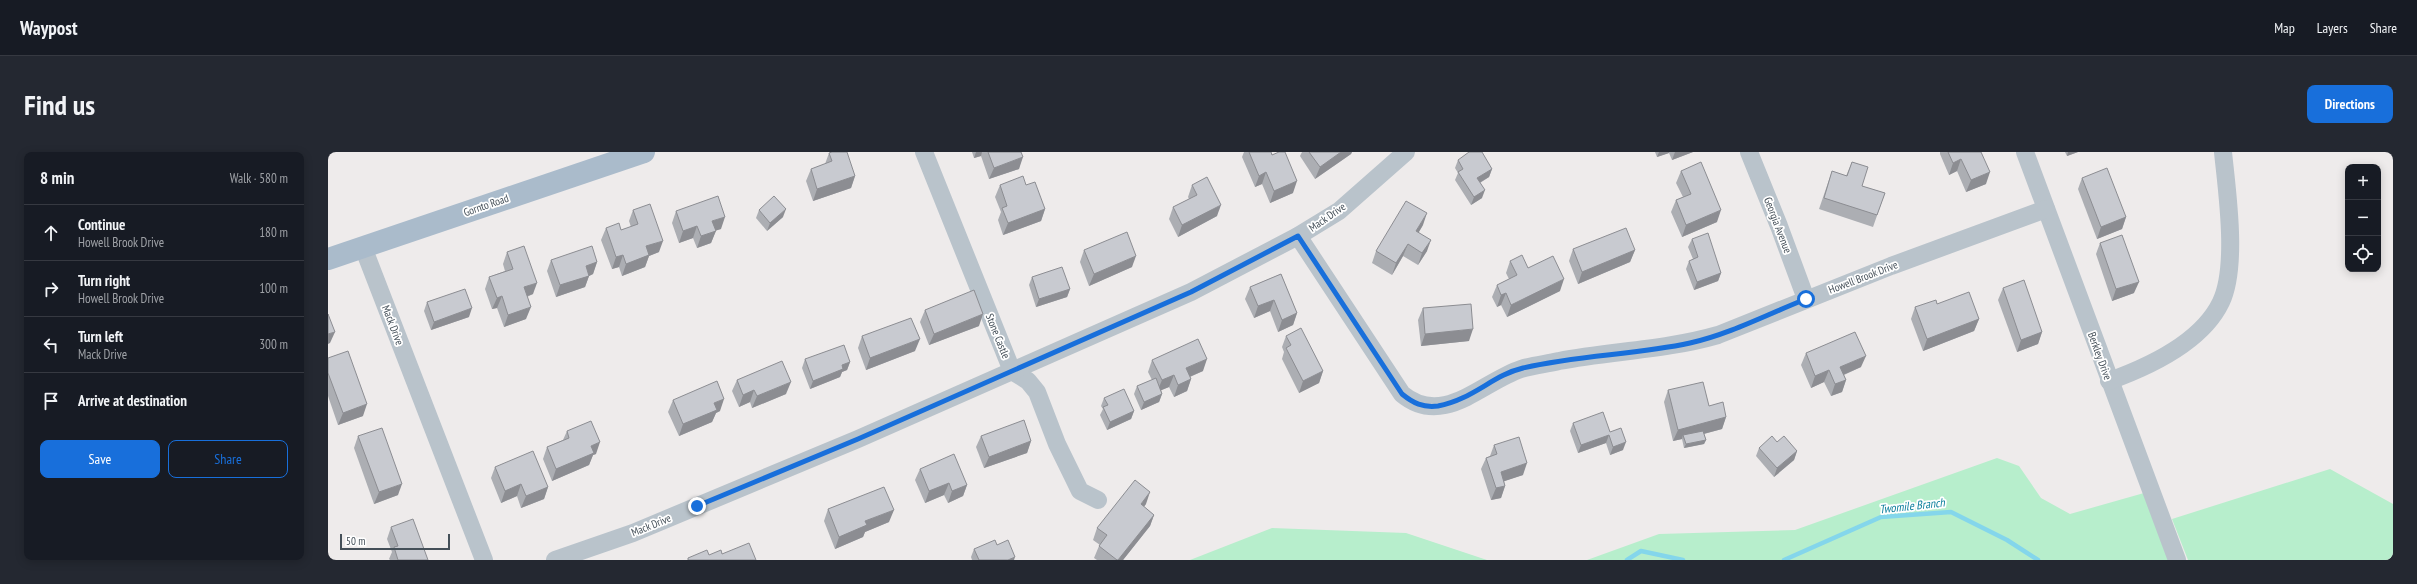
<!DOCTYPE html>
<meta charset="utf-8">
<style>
body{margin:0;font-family:"PT Sans Narrow",sans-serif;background:#242831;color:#f1f3f6}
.controls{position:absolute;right:12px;top:12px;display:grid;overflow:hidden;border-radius:8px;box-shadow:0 2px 10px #0003}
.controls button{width:36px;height:36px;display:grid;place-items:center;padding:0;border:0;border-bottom:1px solid #363941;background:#171b24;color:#f1f3f6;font:20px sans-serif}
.scale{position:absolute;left:12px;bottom:10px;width:110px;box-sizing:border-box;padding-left:4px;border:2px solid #444f58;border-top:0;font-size:11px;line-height:14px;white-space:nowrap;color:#444f58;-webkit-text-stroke:3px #fff;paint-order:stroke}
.stop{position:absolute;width:12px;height:12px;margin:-9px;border:3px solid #186fdb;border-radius:50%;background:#fff}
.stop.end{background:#186fdb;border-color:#fff;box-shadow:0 1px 4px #0008}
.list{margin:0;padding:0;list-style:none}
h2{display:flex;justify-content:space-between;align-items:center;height:52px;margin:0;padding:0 16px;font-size:17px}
h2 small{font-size:13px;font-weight:400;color:#9ea1a6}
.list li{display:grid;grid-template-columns:26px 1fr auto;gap:12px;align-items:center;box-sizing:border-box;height:56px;padding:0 16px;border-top:1px solid #363941}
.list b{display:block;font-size:15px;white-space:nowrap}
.list p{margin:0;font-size:13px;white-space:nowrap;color:#9ea1a6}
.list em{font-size:13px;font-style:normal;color:#9ea1a6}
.actions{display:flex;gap:8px;padding:12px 16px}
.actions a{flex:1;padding:9px 0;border:1px solid #186fdb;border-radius:8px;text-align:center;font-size:14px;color:#186fdb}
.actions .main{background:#186fdb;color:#fff}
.icon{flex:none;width:22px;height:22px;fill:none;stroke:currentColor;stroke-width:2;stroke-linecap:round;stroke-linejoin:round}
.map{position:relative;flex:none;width:2065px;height:408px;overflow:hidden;border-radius:8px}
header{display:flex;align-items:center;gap:24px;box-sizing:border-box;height:56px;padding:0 20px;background:#171b24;border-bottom:1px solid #363941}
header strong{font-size:19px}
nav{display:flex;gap:22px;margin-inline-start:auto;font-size:14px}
.intro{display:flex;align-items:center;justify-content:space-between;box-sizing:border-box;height:96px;padding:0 24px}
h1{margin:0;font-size:28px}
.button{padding:10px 18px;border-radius:8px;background:#186fdb;color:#fff;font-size:14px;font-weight:700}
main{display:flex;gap:24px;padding:0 24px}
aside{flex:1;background:#171b24;border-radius:8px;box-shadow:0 2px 10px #0003}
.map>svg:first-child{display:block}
.green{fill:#b7eecc}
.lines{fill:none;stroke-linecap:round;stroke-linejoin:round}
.stream{stroke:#84d6eb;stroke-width:4.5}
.minor{stroke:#b9c3cb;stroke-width:18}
.major{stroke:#aabbcb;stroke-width:22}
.wall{fill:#acaeb3}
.shaded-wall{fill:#8c8d92}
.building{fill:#c8cad0;stroke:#8c8d92}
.route{stroke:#186fdb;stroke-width:5}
.labels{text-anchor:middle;stroke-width:3.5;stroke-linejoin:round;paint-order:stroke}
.street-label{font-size:11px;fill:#444f58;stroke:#fff}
.water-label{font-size:12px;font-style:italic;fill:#0c7f9c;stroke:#fff}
</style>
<header>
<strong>Waypost</strong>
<nav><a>Map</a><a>Layers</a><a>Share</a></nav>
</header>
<div class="intro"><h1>Find us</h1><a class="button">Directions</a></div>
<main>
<aside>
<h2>8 min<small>Walk · 580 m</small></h2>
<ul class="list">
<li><svg class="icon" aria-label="ahead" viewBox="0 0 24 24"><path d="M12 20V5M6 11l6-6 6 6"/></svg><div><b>Continue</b><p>Howell Brook Drive</p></div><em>180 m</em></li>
<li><svg class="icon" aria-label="right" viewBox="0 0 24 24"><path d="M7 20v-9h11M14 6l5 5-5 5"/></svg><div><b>Turn right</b><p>Howell Brook Drive</p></div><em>100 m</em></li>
<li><svg class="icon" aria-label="left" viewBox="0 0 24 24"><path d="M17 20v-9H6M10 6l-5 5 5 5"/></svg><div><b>Turn left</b><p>Mack Drive</p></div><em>300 m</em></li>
<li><svg class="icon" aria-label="arrive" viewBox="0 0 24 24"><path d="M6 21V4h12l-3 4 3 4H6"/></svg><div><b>Arrive at destination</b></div></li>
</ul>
<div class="actions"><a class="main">Save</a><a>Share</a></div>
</aside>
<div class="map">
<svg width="2065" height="408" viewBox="0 0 2065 408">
<rect width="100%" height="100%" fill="#eeebeb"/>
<g class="green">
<path d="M1669,306L1691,314L1713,346L1742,362L1816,341L1841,408H1259L1331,382L1467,378Z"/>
<path d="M2002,317L2065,352V408H1860L1844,367Z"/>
<path d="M944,376L1078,381L1159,408H862Z"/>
</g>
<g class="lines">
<g class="stream">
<path d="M1299,408L1313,399L1355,408"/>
<path d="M1456,408L1553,365L1623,360L1679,388L1710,408"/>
</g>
<g class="minor">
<path d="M596,0L684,219L700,229L709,240L729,292L752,339L770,348"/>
<path d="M1421,0L1451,74L1478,147"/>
<path d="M1697,0L1849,408"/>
<path d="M970,84L1074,242C1115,276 1154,230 1193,217C1205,213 1219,212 1231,209C1284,199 1338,198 1390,183L1563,114L1718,57"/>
<path d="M35,95L156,408"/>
<path d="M1781,229C1820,215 1874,190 1893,150C1910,114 1899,40 1895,0"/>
<path d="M227,408L305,381L530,287L863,140L970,84L1011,59L1078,0"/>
</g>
<path class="major" d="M0,107L316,0"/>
</g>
<g class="wall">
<path d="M644,0H693L691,17L661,27L653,4L646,6Z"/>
<path d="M916,0H943L965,41L942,51L934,32L927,35L914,5Z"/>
<path d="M974,0H1024L1023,2L987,27L972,4Z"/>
<path d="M1327,0H1365L1344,8L1341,1L1329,5Z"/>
<path d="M1612,0H1653L1658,32L1638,40L1629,19L1621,23L1612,2Z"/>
<path d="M1737,0H1750L1739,4Z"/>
<path d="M501,1L527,24L523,36L485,49L478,29L483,17L497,12Z"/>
<path d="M1130,8L1164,17L1161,25L1152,31L1154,46L1143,53L1127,28L1130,21L1127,16Z"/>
<path d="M1524,10L1534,34L1557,41L1545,75L1491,57L1504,19L1518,24Z"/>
<path d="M1353,19L1389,70L1354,85L1343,60L1348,48L1355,45L1348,31Z"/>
<path d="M1754,26L1798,65L1794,77L1769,87L1750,37Z"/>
<path d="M672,33H698L717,57L713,69L675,83L670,68L673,60L667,45Z"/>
<path d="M864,33L889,64L850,85L841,67L845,55L861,47L860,45Z"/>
<path d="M305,58L331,100L321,104L317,115L294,124L291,115L284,117L273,88L278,76L293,78L303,75L301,69Z"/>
<path d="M431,58L455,65L439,79L428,66Z"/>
<path d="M348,59L393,77L388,78L383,91L369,96L365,86L351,91L344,71Z"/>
<path d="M1095,73L1091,80L1099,99L1090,113L1075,104L1064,123L1044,111L1048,99Z"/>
<path d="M1364,87L1393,121L1390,129L1366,138L1358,117L1361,109L1365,107L1360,95Z"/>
<path d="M1772,91L1806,141L1784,149L1768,102Z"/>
<path d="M1245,97L1307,98L1302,110L1250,132L1241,109Z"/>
<path d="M756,98L804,115L761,134L752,110Z"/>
<path d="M179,100L205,142L199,145L198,167L176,175L169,156L164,157L157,137L161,125L177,119L175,112Z"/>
<path d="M223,108L269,110L265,122L261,124L257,135L228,145L219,119Z"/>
<path d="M1182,109L1200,116L1232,139L1179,165L1173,153L1169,155L1164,145L1169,133L1181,127L1178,121Z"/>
<path d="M953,122L969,161L965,173L950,180L942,159L926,166L917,147L922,135Z"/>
<path d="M704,125L742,137L739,145L708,155L701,133Z"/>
<path d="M1675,136L1714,180L1710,192L1689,200L1670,148Z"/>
<path d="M99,150L141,165L103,178L96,159Z"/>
<path d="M1609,152L1651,167L1646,179L1595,199L1583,167L1587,155Z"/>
<path d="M1095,156L1141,189L1093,194L1090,168Z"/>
<path d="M597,158L651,174L601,193L592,170Z"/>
<path d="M534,184L587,199L538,218L530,196Z"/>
<path d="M958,184L995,219L991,231L971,241L954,207L956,200L954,195Z"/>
<path d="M1478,201L1533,215L1516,223L1518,228L1514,240L1503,244L1496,230L1483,236L1473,213Z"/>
<path d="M0,206L35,264L10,273L0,244Z"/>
<path d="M477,207L522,210L519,218L514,220L512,225L482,237L474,216Z"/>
<path d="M824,208L875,219L862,225L863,227L859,239L846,245L841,235L833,238L834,242L831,250L813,258L806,242L809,234L824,228L820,220Z"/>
<path d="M409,228L458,242L424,256L422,250L411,255L404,239Z"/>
<path d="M1340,238L1381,254L1398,265L1394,277L1376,282L1378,288L1376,292L1356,296L1354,287L1345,289L1336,250Z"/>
<path d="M776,246L806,259L803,267L779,278L772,263L775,257L773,254Z"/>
<path d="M345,248L392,259L388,261L384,270L351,284L340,260Z"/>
<path d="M1245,271L1282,280L1295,298L1282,303L1278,291L1250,301L1242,279Z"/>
<path d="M239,279L268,302L265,303L261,313L224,329L215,307L219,295L235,288Z"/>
<path d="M30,284L70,343L46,352L26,296Z"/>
<path d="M653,284L703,289L699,301L656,316L648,295Z"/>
<path d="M1166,293L1195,323L1176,329L1177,334L1173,346L1163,348L1153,317L1158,306L1162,304Z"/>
<path d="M1431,296L1469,299L1466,308L1446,325L1428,304Z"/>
<path d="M167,315L220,335L216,347L193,356L189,344L173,351L163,326Z"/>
<path d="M592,317L639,333L635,344L620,351L616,343L597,351L587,328Z"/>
<path d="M818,352L816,355L826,363L822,374L795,408H769L766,406L771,394L772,393L765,388L769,376Z"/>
<path d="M500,357L561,370L537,380L535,385L507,397L496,369Z"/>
<path d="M63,375L100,408H62L61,407L64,400L59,387Z"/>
<path d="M669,393L686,408H644L643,405L646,397Z"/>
</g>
<g class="shaded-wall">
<path d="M648,0H654L653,4L646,6Z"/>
<path d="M1013,0H1024L1023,2L987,27L992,15Z"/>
<path d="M1331,0H1341V1L1329,5Z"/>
<path d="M1347,0H1365L1344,8Z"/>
<path d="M1740,0H1750L1739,4Z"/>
<path d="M695,5L691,17L661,27L666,16Z"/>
<path d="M1633,7L1629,19L1621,23L1625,11Z"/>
<path d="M1164,17L1161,25L1146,34L1149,26Z"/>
<path d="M938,20L934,32L927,35L931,24Z"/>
<path d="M1662,20L1658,32L1638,40L1643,28Z"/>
<path d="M527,24L523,36L485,49L489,37Z"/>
<path d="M969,29L965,41L942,51L946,39Z"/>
<path d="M1157,38L1154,46L1143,53L1146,45Z"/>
<path d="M893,53L889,64L850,85L854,73Z"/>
<path d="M458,57L455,65L439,79L442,71Z"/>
<path d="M717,57L713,69L675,83L680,71Z"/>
<path d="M1393,58L1389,70L1354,85L1358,73Z"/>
<path d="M1099,61L1095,73L1084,91L1088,79Z"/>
<path d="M397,65L393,77L380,81L384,69Z"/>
<path d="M1798,65L1794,77L1769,87L1773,75Z"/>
<path d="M369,74L365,86L351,91L355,79Z"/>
<path d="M388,79L383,91L369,96L373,84Z"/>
<path d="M1103,88L1099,99L1090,113L1094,101Z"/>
<path d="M335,89L331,100L321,104L317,115L294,124L298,112L318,94Z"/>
<path d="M1080,92L1075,104L1064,123L1068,111Z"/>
<path d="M1307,98L1302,110L1250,132L1254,120Z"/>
<path d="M295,103L291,115L284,117L288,105Z"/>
<path d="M808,104L804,115L761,134L766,122Z"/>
<path d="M269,110L265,122L261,124L257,135L228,145L232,133L258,114Z"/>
<path d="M1393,121L1390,129L1366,138L1369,130Z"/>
<path d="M1236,127L1232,139L1179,165L1183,153Z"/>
<path d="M1811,130L1806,141L1784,149L1788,137Z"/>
<path d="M209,131L205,142L191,147L196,135Z"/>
<path d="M742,137L739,145L708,155L711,147Z"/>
<path d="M1178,141L1173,153L1169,155L1173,143Z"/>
<path d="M174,144L169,156L164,157L169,146Z"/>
<path d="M946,148L942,159L926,166L930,154Z"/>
<path d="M203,155L198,167L176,175L180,163Z"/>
<path d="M144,156L141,165L103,178L106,170Z"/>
<path d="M969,161L965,173L950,180L954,168Z"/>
<path d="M655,162L651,174L601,193L606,182Z"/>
<path d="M1651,167L1646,179L1595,199L1599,187Z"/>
<path d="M1145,177L1141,189L1093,194L1097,182Z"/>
<path d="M7,180L2,191L0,192V182Z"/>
<path d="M1714,180L1710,192L1689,200L1693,188Z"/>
<path d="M592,187L587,199L538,218L542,206Z"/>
<path d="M1538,204L1533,215L1508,226L1512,215Z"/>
<path d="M879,207L875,219L854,228L858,216Z"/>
<path d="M522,210L519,218L514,220L512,225L482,237L485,229L514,213Z"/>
<path d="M1501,218L1496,230L1483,236L1487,224Z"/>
<path d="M995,219L991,231L971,241L975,229Z"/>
<path d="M846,223L841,235L829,240L834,228Z"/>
<path d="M863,227L859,239L846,245L850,233Z"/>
<path d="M1518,228L1514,240L1503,244L1507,232Z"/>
<path d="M463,230L458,242L424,256L429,244Z"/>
<path d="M426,238L422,250L411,255L415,243Z"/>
<path d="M834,242L831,250L813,258L816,250Z"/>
<path d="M396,247L392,259L388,261L384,270L351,284L355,272L386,251Z"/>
<path d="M39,252L35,264L10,273L15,261Z"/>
<path d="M806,259L803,267L779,278L782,270Z"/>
<path d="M1398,265L1394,277L1356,287L1355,283L1354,287L1345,289L1350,278Z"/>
<path d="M1281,283L1278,291L1250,301L1253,293Z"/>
<path d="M1378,288L1376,292L1356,296L1358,292Z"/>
<path d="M703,289L699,301L656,316L661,305Z"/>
<path d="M272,290L268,302L265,303L261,313L224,329L228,317L263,294Z"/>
<path d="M1298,290L1295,298L1282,303L1285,295Z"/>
<path d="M1469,299L1466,308L1446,325L1449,316Z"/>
<path d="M1199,311L1195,323L1168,332L1173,320Z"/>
<path d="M621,331L616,343L597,351L601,339Z"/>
<path d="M74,332L70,343L46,352L51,340Z"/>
<path d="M193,332L189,344L173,351L177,339Z"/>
<path d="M639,333L635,344L620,351L624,339Z"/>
<path d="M1177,334L1173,346L1163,348L1168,336Z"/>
<path d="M220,335L216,347L193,356L198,344Z"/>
<path d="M822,340L818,352L808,364L813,352Z"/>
<path d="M566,358L561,370L537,380L535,385L507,397L511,385L537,369Z"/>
<path d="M826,363L822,374L795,408H790Z"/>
<path d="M687,405L686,408H680Z"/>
</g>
<g class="building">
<path d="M504,0H519L527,24L489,37L483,17L504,9L501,1Z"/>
<path d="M660,0H693L695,5L666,16Z"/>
<path d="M921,0H943L944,3L951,0H957L969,29L946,39L938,20L931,24Z"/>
<path d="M981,0H1013L992,15Z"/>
<path d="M1141,0H1154L1164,17L1149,26L1157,38L1146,45L1130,20L1135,17L1130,8Z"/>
<path d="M1620,0H1653L1662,20L1643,28L1633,7L1625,11Z"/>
<path d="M1373,10L1393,58L1358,73L1348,48L1363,42L1353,19Z"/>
<path d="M1524,10L1540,15L1534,34L1557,41L1549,63L1496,46L1504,19L1519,24Z"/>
<path d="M1779,16L1798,65L1773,75L1754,26Z"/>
<path d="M695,24L698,33L707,30L717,57L680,71L674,56L679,54L672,33Z"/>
<path d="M879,25L893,53L854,73L845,55L869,43L864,33Z"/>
<path d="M390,44L397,65L384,69L388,79L373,84L369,74L355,79L348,59Z"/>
<path d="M446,44L458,57L442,71L431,58Z"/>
<path d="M1078,49L1099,61L1088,79L1103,88L1094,101L1080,92L1068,111L1048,99Z"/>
<path d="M322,52L335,89L318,94L321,103L298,112L295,103L288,105L278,76L291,71L293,78L310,72L305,58Z"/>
<path d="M1298,76L1307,98L1254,120L1245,97Z"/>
<path d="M799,80L808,104L766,122L756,98Z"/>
<path d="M1380,81L1393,121L1369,130L1361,109L1370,105L1364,87Z"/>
<path d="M1794,83L1811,130L1788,137L1772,91Z"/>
<path d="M196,94L209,131L196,135L203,155L180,163L174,144L169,146L161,125L185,117L179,100Z"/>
<path d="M264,94L269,110L258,114L261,124L232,133L223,108Z"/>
<path d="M1194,103L1200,116L1225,104L1236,127L1183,153L1178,141L1173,143L1169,133L1189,123L1182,109Z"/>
<path d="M734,115L742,137L711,147L704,125Z"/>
<path d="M953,122L969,161L954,168L946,148L930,154L922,135Z"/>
<path d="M1696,128L1714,180L1693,188L1675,136Z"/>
<path d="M137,137L144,156L106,170L99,150Z"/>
<path d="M646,138L655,162L606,182L597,158Z"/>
<path d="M1641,140L1651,167L1599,187L1587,155L1608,148L1609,152Z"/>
<path d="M1143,152L1145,177L1097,182L1095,156Z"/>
<path d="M0,162L7,180L0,182Z"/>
<path d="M583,166L592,187L542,206L534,184Z"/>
<path d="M973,176L995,219L975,229L958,196L963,193L958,184Z"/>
<path d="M1527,180L1538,204L1512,215L1518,228L1507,232L1501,218L1487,224L1478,201Z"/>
<path d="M870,187L879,207L858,216L863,227L850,233L846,223L834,228L824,208Z"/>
<path d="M516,193L522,210L514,213L515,217L485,229L477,207Z"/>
<path d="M20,199L39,252L15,261L0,221V206Z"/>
<path d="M454,209L463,230L429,244L426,238L415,243L409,228Z"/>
<path d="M828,226L834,242L816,250L809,234Z"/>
<path d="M389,229L396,247L386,251L389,258L355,272L345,248Z"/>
<path d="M1375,230L1381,254L1395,250L1398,265L1350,278L1340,238Z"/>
<path d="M796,237L806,259L782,270L775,255L780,253L776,246Z"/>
<path d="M1275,260L1282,280L1293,276L1298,290L1285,295L1281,283L1253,293L1245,271Z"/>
<path d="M696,268L703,289L661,305L653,284Z"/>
<path d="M263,269L272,290L263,294L266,301L228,317L219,295L241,286L239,279Z"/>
<path d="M54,276L74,332L51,340L30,284Z"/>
<path d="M1375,279L1378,288L1358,292L1355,283Z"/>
<path d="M1444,284L1449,290L1456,284L1469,299L1449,316L1431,296Z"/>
<path d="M1191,285L1199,311L1173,320L1177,334L1168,336L1158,306L1169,302L1166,293Z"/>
<path d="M205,299L220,335L198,344L193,332L177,339L167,315Z"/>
<path d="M626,302L639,333L624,339L621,331L601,339L592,317Z"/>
<path d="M807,328L822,340L813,352L826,363L790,408H789L771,394L779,383L769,376Z"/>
<path d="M556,335L566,358L537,369L539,373L511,385L500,357Z"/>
<path d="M85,367L100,408H70L66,395L70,394L63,375Z"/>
<path d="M667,388L669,393L680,388L687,405L680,408H651L646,397Z"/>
<path d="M421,391L428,408H360V406L379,398L381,403L393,398L394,402Z"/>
</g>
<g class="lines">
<path class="route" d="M369,354L530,287L863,140L970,84L1074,242C1085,251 1095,256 1110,254C1144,248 1165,223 1195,216C1250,203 1307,203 1362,191C1402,182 1440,162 1478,147"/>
</g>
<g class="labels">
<g class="street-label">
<text transform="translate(158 53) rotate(-19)" y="4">Gornto Road</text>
<text transform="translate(999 65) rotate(-35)" y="4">Mack Drive</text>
<text transform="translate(1450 73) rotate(69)" y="4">Georgia Avenue</text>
<text transform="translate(1535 125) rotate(-21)" y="4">Howell Brook Drive</text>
<text transform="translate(65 173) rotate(69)" y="4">Mack Drive</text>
<text transform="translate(670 184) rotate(68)" y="4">Stone Castle</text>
<text transform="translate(1772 204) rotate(70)" y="4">Berkley Drive</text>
<text transform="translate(323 373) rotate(-22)" y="4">Mack Drive</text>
</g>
<g class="water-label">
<text transform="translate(1584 354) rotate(-6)" y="4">Twomile Branch</text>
</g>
</g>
</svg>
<div class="controls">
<button>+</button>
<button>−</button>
<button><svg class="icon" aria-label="locate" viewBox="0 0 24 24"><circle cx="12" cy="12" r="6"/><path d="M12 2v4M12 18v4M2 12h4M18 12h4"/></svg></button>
</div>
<div class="scale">50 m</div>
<div class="stop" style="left:1478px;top:147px"></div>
<div class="stop end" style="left:369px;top:354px"></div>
</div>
</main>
